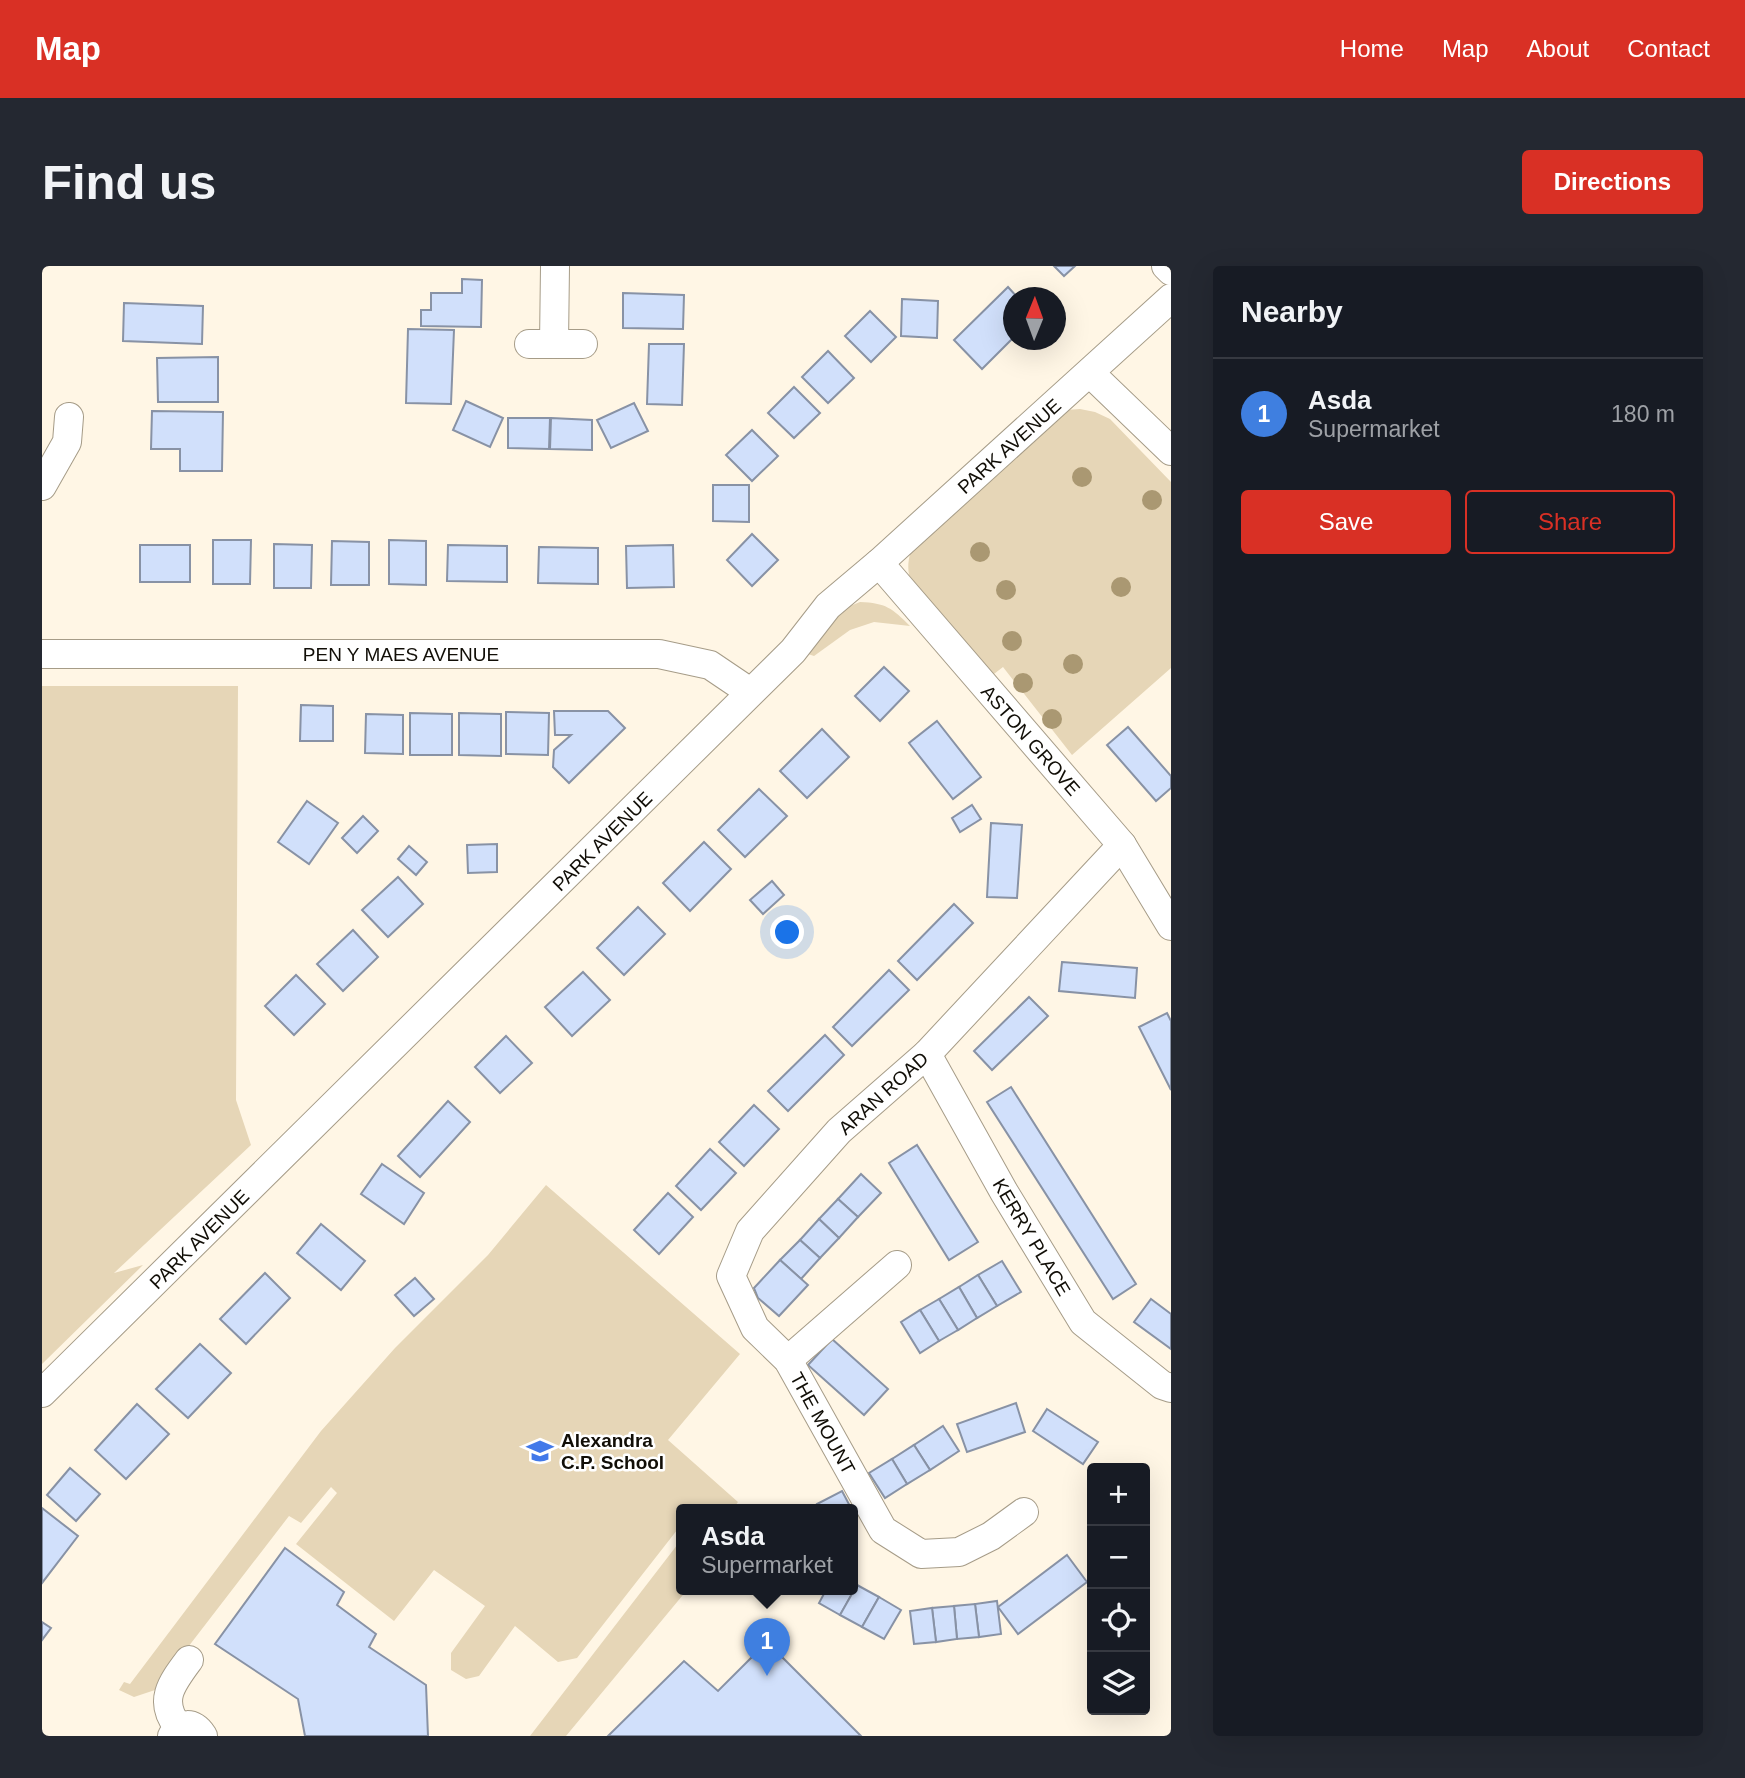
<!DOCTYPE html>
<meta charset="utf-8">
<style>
body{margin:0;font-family:Helvetica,sans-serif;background:#242831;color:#f1f3f6}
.controls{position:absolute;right:21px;bottom:21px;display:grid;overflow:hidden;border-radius:7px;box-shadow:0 7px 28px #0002}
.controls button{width:63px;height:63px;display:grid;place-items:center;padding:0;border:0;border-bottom:2px solid #363941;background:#171b24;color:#f1f3f6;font:35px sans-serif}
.compass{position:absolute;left:961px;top:21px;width:63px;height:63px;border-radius:50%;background:#171b24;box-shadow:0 7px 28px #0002;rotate:1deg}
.you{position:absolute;left:746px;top:667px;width:24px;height:24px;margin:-18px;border:5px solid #fff;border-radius:50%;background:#1a73e8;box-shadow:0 0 0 10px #1a73e833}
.badge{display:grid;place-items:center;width:46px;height:46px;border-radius:50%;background:#d93025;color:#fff;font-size:23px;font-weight:700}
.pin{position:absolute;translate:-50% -58px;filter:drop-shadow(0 2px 4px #0008)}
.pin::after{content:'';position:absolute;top:37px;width:24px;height:21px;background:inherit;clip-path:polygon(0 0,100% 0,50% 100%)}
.popup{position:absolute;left:634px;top:1238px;width:182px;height:91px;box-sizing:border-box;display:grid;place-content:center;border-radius:7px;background:#171b24;filter:drop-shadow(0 2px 5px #0005);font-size:23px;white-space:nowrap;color:#9ea1a6}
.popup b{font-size:26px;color:#f1f3f6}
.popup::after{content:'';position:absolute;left:50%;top:100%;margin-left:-14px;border:14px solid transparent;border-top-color:#171b24}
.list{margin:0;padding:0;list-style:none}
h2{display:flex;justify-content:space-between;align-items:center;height:91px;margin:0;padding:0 28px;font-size:30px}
h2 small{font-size:23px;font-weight:400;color:#9ea1a6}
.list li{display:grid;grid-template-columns:46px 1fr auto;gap:21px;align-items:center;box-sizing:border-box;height:112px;padding:0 28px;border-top:2px solid #363941}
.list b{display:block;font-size:26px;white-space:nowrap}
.list p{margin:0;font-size:23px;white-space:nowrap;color:#9ea1a6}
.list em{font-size:23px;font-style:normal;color:#9ea1a6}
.actions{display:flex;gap:14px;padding:21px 28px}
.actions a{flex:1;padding:16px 0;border:2px solid #d93025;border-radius:7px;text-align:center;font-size:24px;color:#d93025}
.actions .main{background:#d93025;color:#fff}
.icon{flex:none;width:38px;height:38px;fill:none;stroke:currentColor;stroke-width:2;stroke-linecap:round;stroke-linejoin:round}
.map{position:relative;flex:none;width:1129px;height:1470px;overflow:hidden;border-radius:7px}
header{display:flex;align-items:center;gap:42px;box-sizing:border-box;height:98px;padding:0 35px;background:#d93025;color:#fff}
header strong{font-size:33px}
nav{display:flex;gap:38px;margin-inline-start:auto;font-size:24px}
.intro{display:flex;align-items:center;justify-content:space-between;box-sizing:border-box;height:168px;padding:0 42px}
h1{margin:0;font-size:49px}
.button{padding:18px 32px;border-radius:7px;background:#d93025;color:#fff;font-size:24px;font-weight:700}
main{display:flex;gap:42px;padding:0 42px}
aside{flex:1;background:#171b24;border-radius:7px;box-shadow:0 7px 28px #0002}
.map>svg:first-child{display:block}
.green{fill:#e6d6b7}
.building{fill:#d1e0fb;stroke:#8892a5;stroke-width:2}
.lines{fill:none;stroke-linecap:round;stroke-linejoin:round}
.minor-casing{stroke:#a69c88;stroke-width:30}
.minor{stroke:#fff;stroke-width:28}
.tree{fill:#aa9872}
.labels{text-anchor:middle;stroke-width:5;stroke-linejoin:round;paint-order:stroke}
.street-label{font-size:19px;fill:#110e07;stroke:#fff}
.poi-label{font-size:19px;font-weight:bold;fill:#110e07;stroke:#fff;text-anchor:start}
</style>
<header>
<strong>Map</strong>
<nav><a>Home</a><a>Map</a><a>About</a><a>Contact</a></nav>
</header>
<div class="intro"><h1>Find us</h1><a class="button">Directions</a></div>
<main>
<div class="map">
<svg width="1129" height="1470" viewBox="0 0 1129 1470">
<rect width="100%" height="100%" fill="#fff6e5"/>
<g class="green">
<path d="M1038,143L1053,146L1068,153L1129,216V402L1030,489L961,401L948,411L870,320C866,308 865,300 868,288L1024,144Z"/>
<path d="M818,336C844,337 850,342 868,360L832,356L808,364L772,390L763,387L803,342Z"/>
<path d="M0,420H196L194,834L209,879L72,1007L101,999L0,1098Z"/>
<path d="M504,919L698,1088L626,1174L696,1236L690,1244H660L654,1240L651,1244H639V1259L535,1392L516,1396L473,1360L437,1410L424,1413L409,1404V1387L443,1340L392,1304L352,1355L254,1278L295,1227L289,1221L259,1257L247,1250L113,1424L92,1431L77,1424L82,1416L88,1418L279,1165L353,1082L446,989Z"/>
<path d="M639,1274V1324H645L524,1470H488Z"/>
</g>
<g class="building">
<path d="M1012,0H1033L1022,10Z"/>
<path d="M420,13L440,14L439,61L379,60V44H389V27H420Z"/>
<path d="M966,21L976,32H972V71L940,103L912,74Z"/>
<path d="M581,27L642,29L641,63L581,62Z"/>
<path d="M860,33L896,35L895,72L859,70Z"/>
<path d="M82,37L161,40L160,78L81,75Z"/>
<path d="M828,45L854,71L829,96L803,70Z"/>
<path d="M366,63L412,64L409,138L364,137Z"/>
<path d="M607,78H642L640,139L605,138Z"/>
<path d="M786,85L812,112L786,137L760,111Z"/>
<path d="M176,91V136H116L115,92Z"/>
<path d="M752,121L778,147L752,172L726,147Z"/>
<path d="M424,135L461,152L448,181L411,164Z"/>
<path d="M592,137L606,165L569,182L555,154Z"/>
<path d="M110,145L181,146L180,205H138V183H109Z"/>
<path d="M466,152H508L507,183L466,182Z"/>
<path d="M509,152L550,154V184L508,183Z"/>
<path d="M710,164L736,190L710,215L684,189Z"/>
<path d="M671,219H707V256L671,255Z"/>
<path d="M710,268L736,294L710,320L685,294Z"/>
<path d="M171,274H209L208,318H171Z"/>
<path d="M347,274L384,275V319L347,318Z"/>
<path d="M290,275L327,276V319H289Z"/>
<path d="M232,278L270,279L269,322H232Z"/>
<rect x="98" y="279" width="50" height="37"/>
<path d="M406,279L465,280V316L405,315Z"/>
<path d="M631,279L632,321L585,322L584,280Z"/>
<path d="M497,281L556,282V318L496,317Z"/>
<path d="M842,401L867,425L838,455L813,430Z"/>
<path d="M259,439L291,440V475H258Z"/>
<path d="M512,445H566L583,462L527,517L511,501L512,484L529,469H513Z"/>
<path d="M464,446L507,447L506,489L464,488Z"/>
<path d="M368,447L410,448V489H368Z"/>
<path d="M417,447L459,448V490L417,489Z"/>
<path d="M324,448L361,449V488L323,487Z"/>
<path d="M895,455L939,511L911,533L867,477Z"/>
<path d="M1086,461L1129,510V522L1114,535L1065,479Z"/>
<path d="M780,463L807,491L765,532L738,505Z"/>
<path d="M717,523L745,550L703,591L676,564Z"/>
<path d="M265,535L296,557L267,598L236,576Z"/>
<path d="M930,539L939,553L918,566L910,552Z"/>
<path d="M321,550L336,565L315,587L300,572Z"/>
<path d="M949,557L980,559L975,632L945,631Z"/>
<path d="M662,576L689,603L648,645L621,617Z"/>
<path d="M455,578V606L426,607L425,579Z"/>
<path d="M367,580L385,596L374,609L356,593Z"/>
<path d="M356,611L381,638L346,671L320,644Z"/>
<path d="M730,615L742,629L721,648L708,634Z"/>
<path d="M912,638L931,657L875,714L856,695Z"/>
<path d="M596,641L623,668L582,709L555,682Z"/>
<path d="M311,664L336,691L301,725L275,698Z"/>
<path d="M1020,696L1095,702L1093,732L1017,725Z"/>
<path d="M847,704L867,724L810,780L791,761Z"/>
<path d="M541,706L568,734L530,770L503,741Z"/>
<path d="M254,709L283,738L252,769L223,740Z"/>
<path d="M987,731L1006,750L950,804L932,785Z"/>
<path d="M1125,747L1129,755V824L1097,761Z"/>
<path d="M783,769L802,789L746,845L726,825Z"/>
<path d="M464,770L490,797L458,827L433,801Z"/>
<path d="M969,821L1094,1018L1071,1033L945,836Z"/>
<path d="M406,835L428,856L378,911L356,890Z"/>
<path d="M712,839L737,863L702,900L677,876Z"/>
<path d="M875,879L936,976L907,994L847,897Z"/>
<path d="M668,883L694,907L659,944L634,920Z"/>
<path d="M340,898L382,927L362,958L319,928Z"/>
<path d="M819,908L839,927L816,951L796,933Z"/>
<path d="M626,927L651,951L617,988L592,964Z"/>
<path d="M796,933L816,951L797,972L777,953Z"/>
<path d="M777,953L797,972L778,992L758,974Z"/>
<path d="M279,958L323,995L299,1024L255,987Z"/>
<path d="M758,974L778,992L759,1013L738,994Z"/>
<path d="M738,994L766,1019L737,1050L716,1032L712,1022Z"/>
<path d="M960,995L979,1026L955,1040L936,1009Z"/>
<path d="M223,1007L248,1032L204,1078L178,1053Z"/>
<path d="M936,1009L955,1040L935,1052L917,1021Z"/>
<path d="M373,1012L392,1033L372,1050L353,1029Z"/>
<path d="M917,1021L935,1052L916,1064L897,1033Z"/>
<path d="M897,1033L916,1064L897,1075L878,1044Z"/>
<path d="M1109,1033L1129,1048V1083L1092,1056Z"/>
<path d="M878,1044L897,1075L878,1087L859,1056Z"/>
<path d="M790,1073L846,1123L822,1149L766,1099Z"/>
<path d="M158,1078L189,1107L146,1152L114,1123Z"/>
<path d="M974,1137L983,1166L925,1186L915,1158Z"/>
<path d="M95,1138L127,1168L84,1213L53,1184Z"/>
<path d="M1005,1143L1056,1176L1041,1198L991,1165Z"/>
<path d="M901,1160L917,1185L888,1204L872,1179Z"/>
<path d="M872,1179L888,1204L865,1218L850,1193Z"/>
<path d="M850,1193L865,1218L843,1232L827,1207Z"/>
<path d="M28,1202L58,1228L34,1255L5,1229Z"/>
<path d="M800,1225L810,1244H778L775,1238Z"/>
<path d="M0,1242L36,1270L0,1317Z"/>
<path d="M243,1282L302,1326L295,1339L334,1368L327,1381L384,1419L386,1470H263L256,1433L173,1378Z"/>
<path d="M1025,1289L1045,1316L976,1368L956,1341Z"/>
<path d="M811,1317L815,1319L798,1349L777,1337L784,1324H811Z"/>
<path d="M815,1319L837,1331L820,1361L798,1349Z"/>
<path d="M837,1331L859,1344L842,1373L820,1361Z"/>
<path d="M955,1335L959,1368L937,1371L933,1338Z"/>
<path d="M933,1338L937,1371L915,1373L912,1340Z"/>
<path d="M912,1340L915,1373L894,1376L890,1342Z"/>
<path d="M890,1342L894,1376L872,1378L868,1345Z"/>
<path d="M0,1356L9,1362L0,1374Z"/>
<path d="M725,1376L819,1470H566L642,1395L676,1425Z"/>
</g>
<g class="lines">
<g class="minor-casing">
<g id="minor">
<path d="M1124,0L1129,5"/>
<path d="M487,78H541"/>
<path d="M512,78L513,0"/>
<path d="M1048,107L1129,185"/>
<path d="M0,220L25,176L27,151"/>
<path d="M837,297L1080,579L1129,660"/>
<path d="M0,388H617L668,399L708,426"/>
<path d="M885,788L962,926L1041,1056L1120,1119L1129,1122"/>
<path d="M746,1094L855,999"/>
<path d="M0,1127L751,385L786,340L837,297L1129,32"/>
<path d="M982,1246L949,1270L917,1286L879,1288L841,1264L746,1094L713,1062L689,1010L708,965L797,865L885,788L1080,579"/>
<path d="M136,1461C116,1435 129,1418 147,1394"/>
<path d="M130,1470C139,1456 151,1455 161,1470"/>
</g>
</g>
<use href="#minor" class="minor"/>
</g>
<g class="tree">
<circle cx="1040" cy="211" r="10"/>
<circle cx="1110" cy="234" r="10"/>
<circle cx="938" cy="286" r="10"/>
<circle cx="1079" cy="321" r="10"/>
<circle cx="964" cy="324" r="10"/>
<circle cx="970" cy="375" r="10"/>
<circle cx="1031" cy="398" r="10"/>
<circle cx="981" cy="417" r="10"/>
<circle cx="1010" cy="453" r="10"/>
</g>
<defs>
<g id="school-bare" transform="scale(2.1)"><path d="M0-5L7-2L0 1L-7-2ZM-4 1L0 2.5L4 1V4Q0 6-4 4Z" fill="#4279e9" stroke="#fff" stroke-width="2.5" paint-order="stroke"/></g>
</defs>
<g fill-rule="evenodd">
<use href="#school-bare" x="498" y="1185"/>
</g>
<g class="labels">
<g class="street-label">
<text transform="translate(967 180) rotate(-42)" y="7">PARK AVENUE</text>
<text x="359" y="395">PEN Y MAES AVENUE</text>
<text transform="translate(989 474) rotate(49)" y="7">ASTON GROVE</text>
<text transform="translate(560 575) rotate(-45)" y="7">PARK AVENUE</text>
<text transform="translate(841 827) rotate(-42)" y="7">ARAN ROAD</text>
<text transform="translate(990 971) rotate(59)" y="7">KERRY PLACE</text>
<text transform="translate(157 973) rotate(-45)" y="7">PARK AVENUE</text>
<text transform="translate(781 1157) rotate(61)" y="7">THE MOUNT</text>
</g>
<g class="poi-label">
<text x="519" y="1181">Alexandra<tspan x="519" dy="22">C.P. School</tspan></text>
</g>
</g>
</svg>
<div class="controls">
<button>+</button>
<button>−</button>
<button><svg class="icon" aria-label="locate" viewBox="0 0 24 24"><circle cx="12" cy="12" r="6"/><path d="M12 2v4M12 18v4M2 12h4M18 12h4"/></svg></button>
<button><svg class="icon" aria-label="layers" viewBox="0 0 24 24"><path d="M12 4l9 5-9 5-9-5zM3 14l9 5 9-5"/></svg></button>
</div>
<svg class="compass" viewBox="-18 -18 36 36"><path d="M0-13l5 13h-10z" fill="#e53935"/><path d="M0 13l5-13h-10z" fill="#9ea1a6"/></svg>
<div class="you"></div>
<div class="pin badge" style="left:725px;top:1410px;background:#3f7fe0">1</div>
<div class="popup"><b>Asda</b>Supermarket</div>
</div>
<aside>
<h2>Nearby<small></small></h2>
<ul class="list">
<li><span class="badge" style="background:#3f7fe0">1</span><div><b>Asda</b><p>Supermarket</p></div><em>180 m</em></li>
</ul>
<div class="actions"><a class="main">Save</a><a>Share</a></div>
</aside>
</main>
